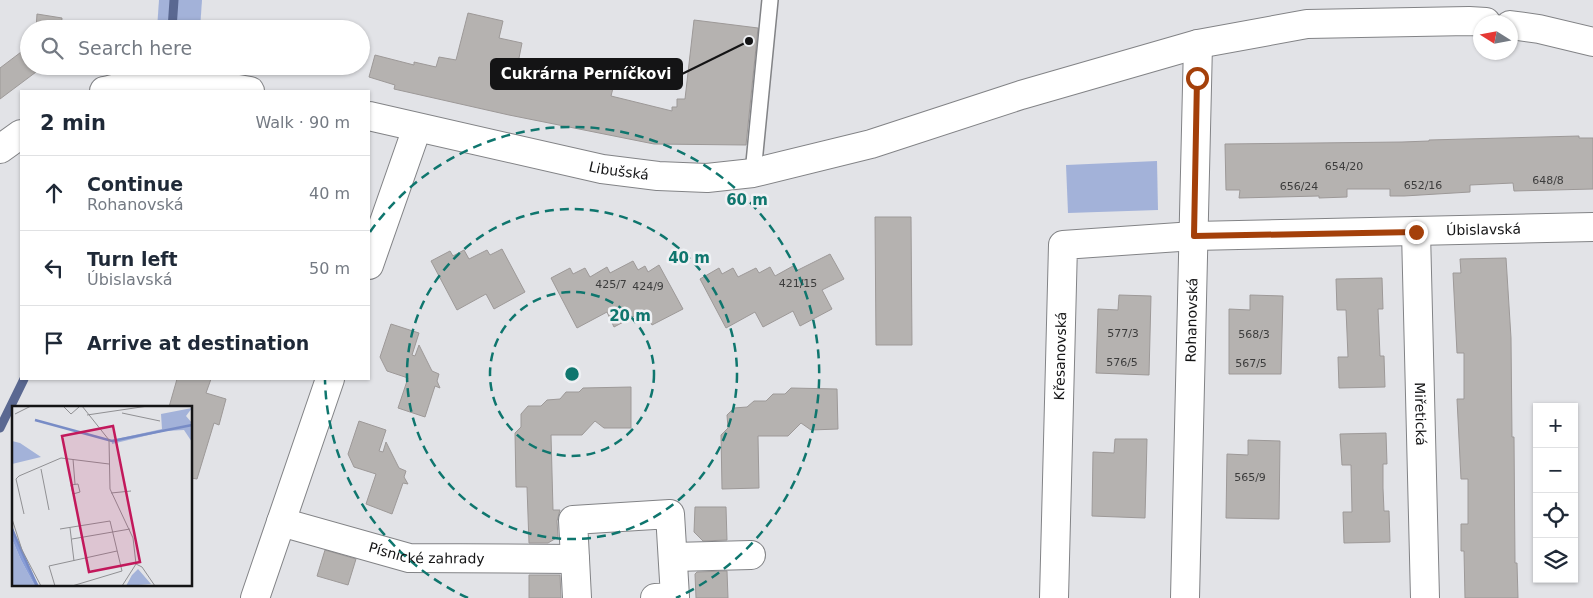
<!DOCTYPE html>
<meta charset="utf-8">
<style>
body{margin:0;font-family:"DejaVu Sans",sans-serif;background:#f2f2f3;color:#1f2937}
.controls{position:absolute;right:15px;bottom:15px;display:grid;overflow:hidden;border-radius:0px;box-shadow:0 1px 4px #0004}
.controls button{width:45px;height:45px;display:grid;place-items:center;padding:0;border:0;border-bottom:1px solid #e0e1e3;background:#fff;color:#1f2937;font:25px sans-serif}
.compass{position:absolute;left:1473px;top:15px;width:45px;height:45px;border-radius:50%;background:#fff;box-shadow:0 1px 4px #0004;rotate:281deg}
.stop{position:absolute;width:15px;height:15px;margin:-11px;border:4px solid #a4400a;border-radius:50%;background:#fff}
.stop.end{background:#a4400a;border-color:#fff;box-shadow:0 1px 5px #0008}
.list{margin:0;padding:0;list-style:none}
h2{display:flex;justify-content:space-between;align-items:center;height:65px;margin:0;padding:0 20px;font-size:21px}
h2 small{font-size:16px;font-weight:400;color:#747a83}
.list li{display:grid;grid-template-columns:32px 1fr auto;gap:15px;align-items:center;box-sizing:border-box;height:75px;padding:0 20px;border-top:1px solid #e0e1e3}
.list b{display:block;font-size:19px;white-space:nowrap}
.list p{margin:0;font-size:16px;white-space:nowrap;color:#747a83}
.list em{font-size:16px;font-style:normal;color:#747a83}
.icon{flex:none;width:28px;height:28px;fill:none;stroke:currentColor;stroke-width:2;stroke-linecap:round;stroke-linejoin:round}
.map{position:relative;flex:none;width:1593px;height:598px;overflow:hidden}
.search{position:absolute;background:#fff;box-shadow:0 1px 4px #0004;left:20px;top:20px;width:350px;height:55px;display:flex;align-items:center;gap:12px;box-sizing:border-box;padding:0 18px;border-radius:28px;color:#747a83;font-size:19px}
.panel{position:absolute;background:#fff;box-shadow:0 1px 4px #0004;left:20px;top:90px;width:350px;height:290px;border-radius:0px}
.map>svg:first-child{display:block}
.green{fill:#a3b2d9}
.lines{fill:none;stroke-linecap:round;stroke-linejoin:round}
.stream{stroke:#5a6891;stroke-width:9}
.building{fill:#b5b2b0;stroke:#9d9998}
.lane-casing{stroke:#828386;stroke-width:18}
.street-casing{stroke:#828386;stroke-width:30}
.secondary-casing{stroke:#828386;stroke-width:30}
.lane{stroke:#fff;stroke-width:15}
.street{stroke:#fff;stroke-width:28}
.secondary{stroke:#fff;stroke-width:28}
.route{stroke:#a4400a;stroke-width:6}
.ring{fill:none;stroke:#0f766e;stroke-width:2.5;stroke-dasharray:9 6}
.labels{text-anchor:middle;stroke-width:5;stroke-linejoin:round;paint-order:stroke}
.number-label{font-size:11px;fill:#3c3c3c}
.street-label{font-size:14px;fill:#141415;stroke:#eff1f4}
.inset-river{fill:none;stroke:#788cc6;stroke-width:2.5}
.inset-road{fill:none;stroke:#909093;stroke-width:1}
.view{fill:#c2185b;fill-opacity:0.15;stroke:#c2185b;stroke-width:2.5}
.inset-edge{fill:none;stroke:#141415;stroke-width:2.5}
.centre{fill:#0f766e;stroke:#eff1f4;stroke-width:2.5}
.ring-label{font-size:15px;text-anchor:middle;font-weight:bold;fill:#0f766e;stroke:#eff1f4;stroke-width:5;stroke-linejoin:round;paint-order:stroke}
.leader{fill:none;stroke:#141415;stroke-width:2}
.callout-dot{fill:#141415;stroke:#eff1f4;stroke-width:2}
.callout{fill:#141415;stroke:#141415;stroke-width:2}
.callout-label{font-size:15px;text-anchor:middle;font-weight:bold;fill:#fff}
</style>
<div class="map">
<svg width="1593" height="598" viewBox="0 0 1593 598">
<rect width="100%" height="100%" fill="#e2e3e7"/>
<g class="green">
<path d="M159,0H202L200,29H157Z"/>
<path d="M1157,161L1158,210L1068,213L1066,165Z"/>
</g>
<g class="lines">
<g class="stream">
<path d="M172,29L174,0"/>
<path d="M0,428L24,379"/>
</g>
</g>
<g class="building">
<path d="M468,13L503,21L499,38L522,43L515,78L567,88L571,68L594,72L591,83L613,88L611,96L672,111V107H677V99H685L694,20L758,28L746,145L654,144L509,115L394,89L395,85L369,77L375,55L414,65V62L436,67L439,57L456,60Z"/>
<path d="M37,14L62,18L61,29H36Z"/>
<path d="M29,46V66H44L0,99V68Z"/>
<path d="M1579,136V138H1593V189L1514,191L1513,183L1470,185V192L1404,196H1390V189H1347V197L1319,198V196L1239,198L1240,190H1226L1225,144L1402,142L1429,141V140Z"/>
<path d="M875,217H911L912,345H876Z"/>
<path d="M502,249L525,292L494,309L486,294L457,310L431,261L450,251L453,256L464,250L469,259L487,250L490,255Z"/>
<path d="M830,254L844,279L822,290L832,309L800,326L793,311L763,327L755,312L726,328L700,279L719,268L722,274L733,268L738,277L756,268L759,273L770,267L775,276L793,266L796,271Z"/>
<path d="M1506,258L1511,338L1512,437H1514L1515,563H1517L1518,598H1465L1464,551H1461V524H1468V479H1461L1457,399H1464V353H1457L1453,273H1461L1460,259Z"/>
<path d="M633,261L638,270L645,266L648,272L659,265L683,309L652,325L644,311L614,327L607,312L577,328L551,278L570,268L573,274L585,268L590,277L607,267L610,273Z"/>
<path d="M1382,278L1383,309H1378L1379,332L1380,356H1384L1385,387L1339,388L1338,357H1348L1347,333L1346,310H1337L1336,279Z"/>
<path d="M1119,295L1151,296L1149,375L1096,373L1098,309L1118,310Z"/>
<path d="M1250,295L1283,296L1281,374H1229V309L1250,310Z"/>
<path d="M391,324L419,333L412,355L415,356L419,345L432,371L439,374L437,381L440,388L435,386L425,417L398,408L408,378L387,371L380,357Z"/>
<path d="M177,379H211L206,393L226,399L219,425L214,423L197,479L191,478V407H169Z"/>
<path d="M631,387V428H604L595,421L582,435H551L553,510H560L557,521L558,537L548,543H529L527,487H516L515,433L521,427V414L528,406H541L547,400L560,399L566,392H579L583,388Z"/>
<path d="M791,388L837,389L838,429L811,430L801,423L788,436H758L759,488L722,489L721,435L728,428L727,415L734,408L747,407L754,401H766L773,394H785Z"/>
<path d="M359,421L386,430L379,451L383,452L386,442L399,468L406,471L404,477L408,484L403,483L392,514L366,504L376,474L354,467L348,454Z"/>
<path d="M1386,433L1387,464H1383V488L1384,511H1389L1390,542L1344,543L1343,512H1352L1351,465H1342L1340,434Z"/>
<path d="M1115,439H1147L1145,518L1092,516L1093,452L1114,453Z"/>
<path d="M1248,440L1280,441L1279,519L1226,518L1227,454L1248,455Z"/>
<path d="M695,507H726L727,540L703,541L694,532Z"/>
<path d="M325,550L356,559L348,585L317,576Z"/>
<path d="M727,571L728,598H696L695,574L697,572Z"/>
<path d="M529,575H560L561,598H529Z"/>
</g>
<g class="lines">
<g class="lane-casing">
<path id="lane" d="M753,173L770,0"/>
</g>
<g class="street-casing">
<g id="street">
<path id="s1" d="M1416,232L1425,598"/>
<path d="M369,265L417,128"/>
<path id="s2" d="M281,522L409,558L575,559"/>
<path d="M673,557L751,555"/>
<path d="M255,598L330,379"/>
<path d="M577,598L573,520L670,514L675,597L655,598"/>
<path id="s3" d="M1054,598L1063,245L1194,236L1593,227"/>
<path id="s4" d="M1185,598L1198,44"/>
</g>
</g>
<g class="secondary-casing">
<g id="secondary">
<path d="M1510,25L1539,29L1593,42"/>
<path d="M104,91C118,88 132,84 146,83C181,80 216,85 250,91"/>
<path id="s5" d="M369,116L602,169L658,176L707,178L753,173L871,144L1021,95L1198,44L1307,24L1469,21L1486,22"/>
<path d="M0,149L21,134"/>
</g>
</g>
<use href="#lane" class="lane"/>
<use href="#street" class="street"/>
<use href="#secondary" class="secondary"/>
</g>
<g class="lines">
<path class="route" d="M1197,78L1194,236L1416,232"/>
</g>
<g class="ring">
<circle cx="572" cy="374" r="82"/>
<circle cx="572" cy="374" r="165"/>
<path d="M468 598A247 247 0 0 1 325 380M370 232A247 247 0 1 1 676 598"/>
</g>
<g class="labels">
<g class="number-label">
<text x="1344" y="170">654/20</text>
<text x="1548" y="184">648/8</text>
<text x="1423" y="189">652/16</text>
<text x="1299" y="190">656/24</text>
<text x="798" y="287">421/15</text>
<text x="611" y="288">425/7</text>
<text x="648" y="290">424/9</text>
<text x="1123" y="337">577/3</text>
<text x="1254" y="338">568/3</text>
<text x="1122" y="366">576/5</text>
<text x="1251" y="367">567/5</text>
<text x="1250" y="481">565/9</text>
</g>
<g class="street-label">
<text dy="5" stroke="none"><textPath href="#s5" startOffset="256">Libušská</textPath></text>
<text dy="5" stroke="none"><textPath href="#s3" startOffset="774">Úbislavská</textPath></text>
<text dy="5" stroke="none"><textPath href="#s4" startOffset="278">Rohanovská</textPath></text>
<text dy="5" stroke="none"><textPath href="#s3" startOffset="242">Křesanovská</textPath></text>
<text dy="5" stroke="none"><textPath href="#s1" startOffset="182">Miřetická</textPath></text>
<text dy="5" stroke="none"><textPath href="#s2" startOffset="150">Písnické zahrady</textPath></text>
</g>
</g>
<g transform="translate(12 406)">
<rect width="180" height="180" fill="#e2e3e7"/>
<path d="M180,2L174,10L180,17V36L172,24L153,25L100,38V34L150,23L149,8ZM0,35L8,37L29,51L0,58ZM0,133L9,154L23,180H0ZM126,163L139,178L114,180L120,169Z" fill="#a3b2d9"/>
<path d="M0,119L6,138L27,180H23L9,154L0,133Z" fill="#889dd7"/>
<path class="inset-river" d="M23,14L100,35L180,19M0,123L25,180"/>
<path class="inset-road" d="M51,0L59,8L67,1M70,0L97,34L98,83L121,132L124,158L110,180M110,7L148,15M3,8L19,0M75,9L136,0M61,53L63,78M29,63L37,104M66,78L68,86L61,88L59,79ZM99,87L119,85M12,108L4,73L7,70L49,52L97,58M0,113L10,144L29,180M58,122L62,155M48,123L98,115L110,165L60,180M60,133L118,123M124,158L130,161L143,180M43,180L37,160L105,145"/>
<path class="view" d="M101,20L128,156L77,166L50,30Z"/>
<rect width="180" height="180" class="inset-edge"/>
</g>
<circle cx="572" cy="374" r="8" class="centre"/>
<g class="ring-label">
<text x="747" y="205">60 m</text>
<text x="689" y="263">40 m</text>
<text x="630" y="321">20 m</text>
</g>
<path class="leader" d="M749 41L682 74"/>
<circle class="callout-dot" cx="749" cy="41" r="5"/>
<rect class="callout" x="491" y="59" width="191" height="30" rx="5"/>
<g class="callout-label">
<text x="586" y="79">Cukrárna Perníčkovi</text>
</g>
</svg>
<div class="controls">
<button>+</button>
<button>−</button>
<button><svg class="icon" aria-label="locate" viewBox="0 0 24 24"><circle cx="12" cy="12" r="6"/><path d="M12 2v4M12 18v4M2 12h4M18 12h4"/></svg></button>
<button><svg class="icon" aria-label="layers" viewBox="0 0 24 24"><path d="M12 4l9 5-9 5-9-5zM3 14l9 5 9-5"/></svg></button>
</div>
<svg class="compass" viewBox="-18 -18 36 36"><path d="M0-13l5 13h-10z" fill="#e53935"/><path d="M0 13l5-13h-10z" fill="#747a83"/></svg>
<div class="stop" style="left:1197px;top:78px"></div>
<div class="stop end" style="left:1416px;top:232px"></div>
<div class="search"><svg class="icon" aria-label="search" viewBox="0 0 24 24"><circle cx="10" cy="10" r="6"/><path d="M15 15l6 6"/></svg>Search here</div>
<section class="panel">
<h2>2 min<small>Walk · 90 m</small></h2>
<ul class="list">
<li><svg class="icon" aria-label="ahead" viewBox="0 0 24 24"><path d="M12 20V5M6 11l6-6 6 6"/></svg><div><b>Continue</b><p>Rohanovská</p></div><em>40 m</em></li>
<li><svg class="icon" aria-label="left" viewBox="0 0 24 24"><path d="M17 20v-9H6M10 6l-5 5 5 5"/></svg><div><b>Turn left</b><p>Úbislavská</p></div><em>50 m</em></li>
<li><svg class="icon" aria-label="arrive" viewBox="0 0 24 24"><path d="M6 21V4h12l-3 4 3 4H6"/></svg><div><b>Arrive at destination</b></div></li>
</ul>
</section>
</div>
